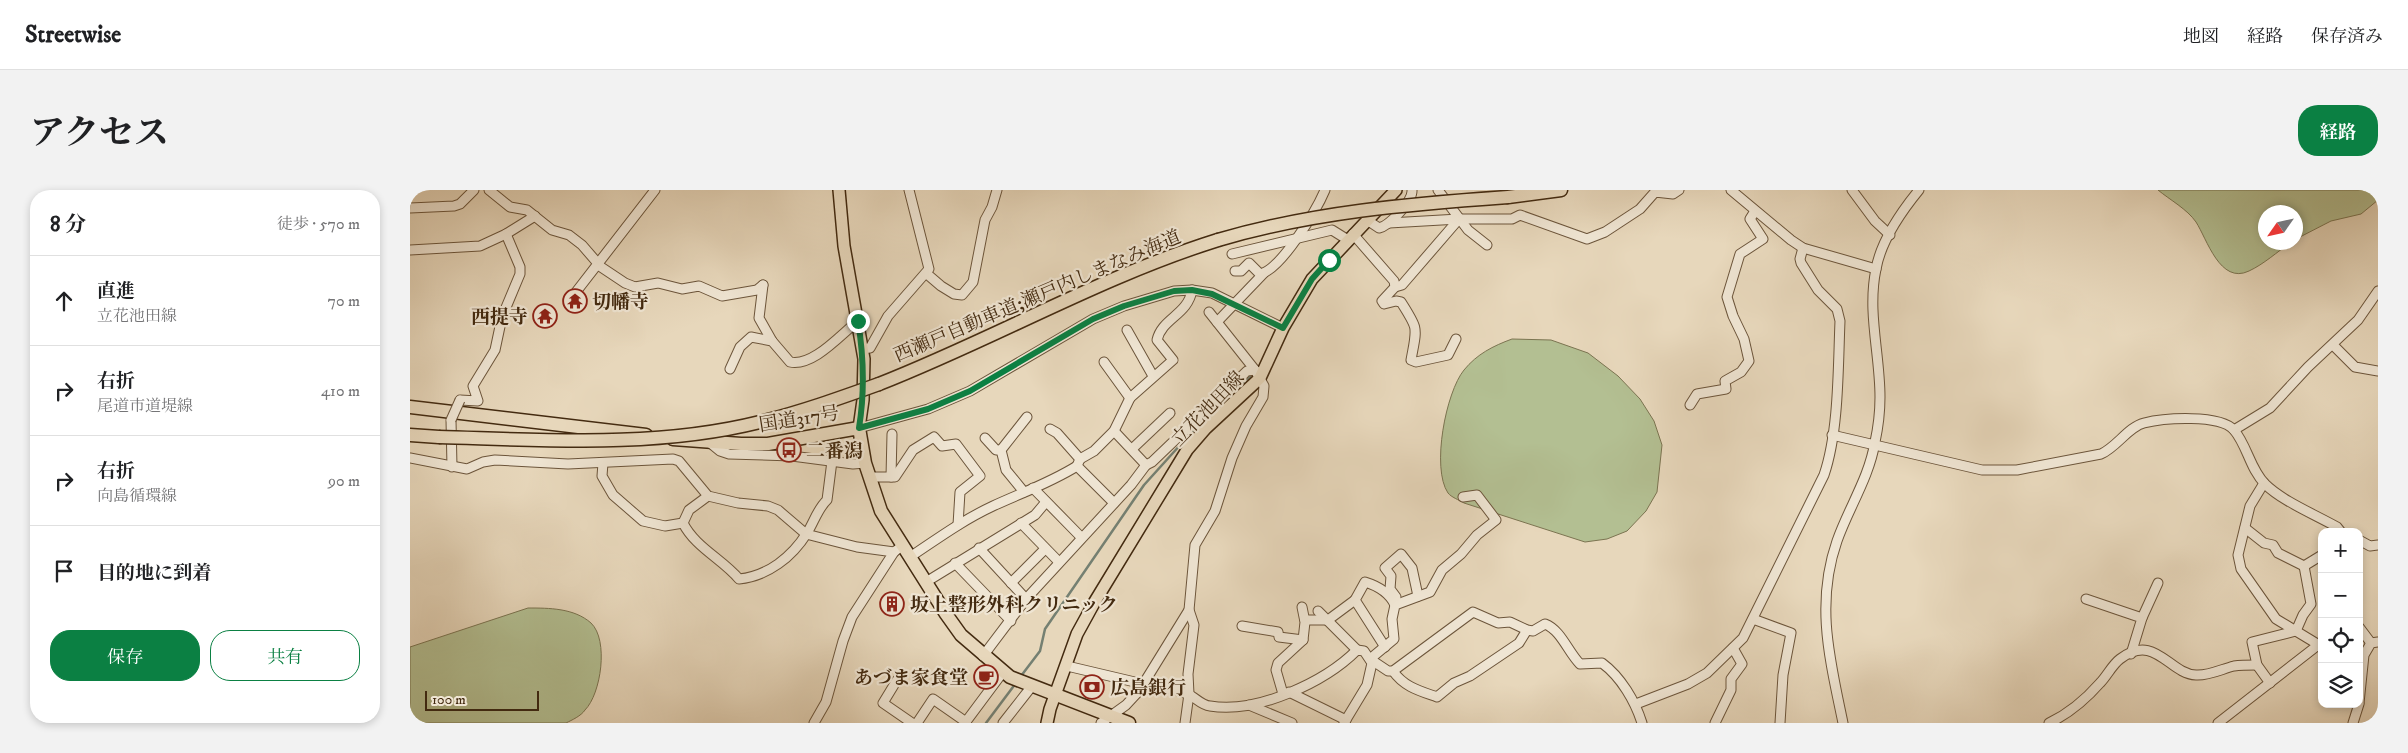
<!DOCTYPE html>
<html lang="ja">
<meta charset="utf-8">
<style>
body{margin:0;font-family:"IM FELL DW Pica","Noto Serif JP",serif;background:#f2f2f2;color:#202124}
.controls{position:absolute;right:15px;bottom:15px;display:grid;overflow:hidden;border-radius:10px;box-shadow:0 2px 8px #0003}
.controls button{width:45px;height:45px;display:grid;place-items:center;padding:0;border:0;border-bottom:1px solid #e0e0e0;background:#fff;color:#202124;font:25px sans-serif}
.compass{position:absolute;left:1848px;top:15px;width:45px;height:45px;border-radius:50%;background:#fff;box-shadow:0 2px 8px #0003;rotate:236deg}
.scale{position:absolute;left:15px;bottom:12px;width:114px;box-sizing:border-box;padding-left:5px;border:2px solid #432a10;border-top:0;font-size:14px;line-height:18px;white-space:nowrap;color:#432a10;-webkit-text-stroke:4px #efe5d3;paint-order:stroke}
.stop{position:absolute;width:15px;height:15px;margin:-11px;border:4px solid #0b8043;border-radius:50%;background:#fff}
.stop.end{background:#0b8043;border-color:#fff;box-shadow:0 1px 5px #0008}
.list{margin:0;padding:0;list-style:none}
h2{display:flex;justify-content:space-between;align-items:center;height:65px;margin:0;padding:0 20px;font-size:21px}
h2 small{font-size:16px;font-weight:400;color:#757577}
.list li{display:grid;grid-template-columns:32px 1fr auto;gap:15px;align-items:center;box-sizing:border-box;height:90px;padding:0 20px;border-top:1px solid #e0e0e0}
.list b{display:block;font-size:19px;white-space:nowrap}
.list p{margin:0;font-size:16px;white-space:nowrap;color:#757577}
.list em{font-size:16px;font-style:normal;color:#757577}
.actions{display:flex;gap:10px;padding:15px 20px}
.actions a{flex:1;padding:11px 0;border:1px solid #0b8043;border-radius:20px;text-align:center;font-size:18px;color:#0b8043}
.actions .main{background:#0b8043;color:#fff}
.icon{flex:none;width:28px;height:28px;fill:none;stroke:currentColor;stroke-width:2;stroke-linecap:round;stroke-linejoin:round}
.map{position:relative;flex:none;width:1968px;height:533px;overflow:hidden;border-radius:20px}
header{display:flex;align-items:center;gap:30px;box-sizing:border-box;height:70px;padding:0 25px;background:#fff;border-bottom:1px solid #e0e0e0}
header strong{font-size:24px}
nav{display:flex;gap:28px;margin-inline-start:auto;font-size:18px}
.intro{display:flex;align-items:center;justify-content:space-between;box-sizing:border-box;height:120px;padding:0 30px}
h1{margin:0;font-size:35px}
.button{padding:12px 22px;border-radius:20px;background:#0b8043;color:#fff;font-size:18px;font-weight:700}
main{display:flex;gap:30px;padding:0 30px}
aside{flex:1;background:#fff;border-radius:20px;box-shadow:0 2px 8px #0003}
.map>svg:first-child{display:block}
.green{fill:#b3bf92;stroke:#7b7451}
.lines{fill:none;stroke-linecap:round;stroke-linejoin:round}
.stream{stroke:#758072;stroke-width:2.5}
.minor-casing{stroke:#6c553b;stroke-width:11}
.major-casing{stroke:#432a10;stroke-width:14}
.highway-casing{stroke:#432a10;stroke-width:15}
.minor{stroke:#efe5d3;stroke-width:9}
.major{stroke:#e7d7bb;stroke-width:11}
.highway{stroke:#e7d7bb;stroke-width:12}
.minor-bridge-casing{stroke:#6c553b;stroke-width:11;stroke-linecap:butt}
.highway-bridge-casing{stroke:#432a10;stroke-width:15;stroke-linecap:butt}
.minor-bridge{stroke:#efe5d3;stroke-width:9}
.highway-bridge{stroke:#e7d7bb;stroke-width:12}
.route{stroke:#0b8043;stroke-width:6}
.labels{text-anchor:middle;stroke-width:4.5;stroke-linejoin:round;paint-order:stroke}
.street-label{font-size:19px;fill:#432a10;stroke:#efe5d3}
.poi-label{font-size:19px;font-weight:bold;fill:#432a10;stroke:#efe5d3;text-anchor:start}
</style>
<header>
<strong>Streetwise</strong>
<nav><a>地図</a><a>経路</a><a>保存済み</a></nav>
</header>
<div class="intro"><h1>アクセス</h1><a class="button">経路</a></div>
<main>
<aside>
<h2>8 分<small>徒歩 · 570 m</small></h2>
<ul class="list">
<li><svg class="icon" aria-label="ahead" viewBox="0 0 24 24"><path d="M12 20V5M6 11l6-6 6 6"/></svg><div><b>直進</b><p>立花池田線</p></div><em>70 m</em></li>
<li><svg class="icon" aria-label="right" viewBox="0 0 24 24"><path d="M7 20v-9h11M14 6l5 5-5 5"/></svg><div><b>右折</b><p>尾道市道堤線</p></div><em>410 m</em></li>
<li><svg class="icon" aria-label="right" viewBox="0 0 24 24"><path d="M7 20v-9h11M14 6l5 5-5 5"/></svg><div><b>右折</b><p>向島循環線</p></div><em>90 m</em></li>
<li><svg class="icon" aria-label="arrive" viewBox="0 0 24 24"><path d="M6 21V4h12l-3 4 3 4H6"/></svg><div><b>目的地に到着</b></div></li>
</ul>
<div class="actions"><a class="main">保存</a><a>共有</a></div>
</aside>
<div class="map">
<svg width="1968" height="533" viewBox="0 0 1968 533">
<rect width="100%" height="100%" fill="#e7d7bb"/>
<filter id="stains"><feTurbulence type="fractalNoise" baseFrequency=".004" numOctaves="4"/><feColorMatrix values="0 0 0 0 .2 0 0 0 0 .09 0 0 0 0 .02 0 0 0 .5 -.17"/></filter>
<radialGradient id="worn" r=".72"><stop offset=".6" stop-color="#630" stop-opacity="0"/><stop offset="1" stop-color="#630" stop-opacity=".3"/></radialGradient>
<g class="green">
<path d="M1748,0H1968V10L1951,24L1921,31L1886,49V22H1856V52L1880,53C1867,62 1854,74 1839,81C1810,95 1797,49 1786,32C1777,19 1760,10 1748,0Z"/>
<path d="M1102,149L1141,150L1178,163L1208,186L1230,209L1244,231L1252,255L1247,302L1236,321L1217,341L1197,349L1175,352L1054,313C1049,310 1041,307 1038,303C1021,278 1036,202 1054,180C1067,164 1083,156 1102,149Z"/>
<path d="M118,418C139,418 164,418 181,433C199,450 191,504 175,520C171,526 162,530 156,533H0V457Z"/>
</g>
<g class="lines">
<g class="stream">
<path d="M611,486L630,461L635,439L734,295L790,233L840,186"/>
<path d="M576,533L606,493"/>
</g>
<g class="minor-casing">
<g id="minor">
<path d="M79,0L100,17L117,20L142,40L159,45L172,55L191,77L215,93L225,97L248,93L272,99L289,96L312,106L347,100L353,95"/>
<path d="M1028,0L1058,40L1077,55"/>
<path d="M1321,0L1381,50L1393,58L1466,79"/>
<path d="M1442,0L1465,31L1480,45"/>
<path d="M0,18L44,16L50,14L64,0"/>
<path d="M957,30L969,38C979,36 1003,11 1002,0"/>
<path d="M979,33L1049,29"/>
<path d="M943,44L984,91L985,97L972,111L974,114L986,111L991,112C1009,140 1007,137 1001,170L1006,172L1038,165L1046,149"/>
<path d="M0,60L70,56L96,44L125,26"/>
<path d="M822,64L922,40L938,50"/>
<path d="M825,81H831L839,73L850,84C871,80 907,19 915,0"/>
<path d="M517,84L531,96L544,104L552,105L563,92L575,30L582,17L587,0"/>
<path d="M353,95L349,128L362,151"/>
<path d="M985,97L992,95L1049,29H1102L1110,25L1177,49L1195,42L1230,19L1245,2L1263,4L1269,0"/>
<path d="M166,102L245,0"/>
<path d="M807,132L854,83"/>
<path d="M717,140L743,186"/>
<path d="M1923,155L1945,177L1968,181"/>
<path d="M452,159L460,158L478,126L519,79L499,0"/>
<path d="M694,172L720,208"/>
<path d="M320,179L330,157L341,147L362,151L380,172C403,177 430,145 448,131"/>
<path d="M50,210L68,211L63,196L85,160L92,127L110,84V77L96,44"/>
<path d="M1280,215L1287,204L1316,199L1315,191L1331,182L1339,171L1334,149L1323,126L1317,107L1330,64L1353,49L1340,29L1345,21"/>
<path d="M41,230L42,277"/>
<path d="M449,238L518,219L560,201L683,129L714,116L764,101L782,100L802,103L873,138"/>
<path d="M640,239L647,243L670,269L667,276L704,313"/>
<path d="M1824,240L1860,218L1898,177L1948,130L1968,101"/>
<path d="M704,241L736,275L742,272L837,181L845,180"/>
<path d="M1422,245L1572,280H1607L1691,264C1707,257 1718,237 1734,233C1754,228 1810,224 1824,240C1837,255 1840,279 1855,294C1872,311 1906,325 1927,337L1931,342"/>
<path d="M575,248L586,260H591"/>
<path d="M299,252L310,261L319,264L382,266L443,274L455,273"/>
<path d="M722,259L760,223"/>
<path d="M0,268L57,279L73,272L85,270L158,274L263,269L269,271L298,306L328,313L358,316L368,320L396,344L447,357L484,362L492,356"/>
<path d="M670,269L684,261L704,241L720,208L763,170L747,150C752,128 778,125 782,100"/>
<path d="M193,273L192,286L203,305L233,331L255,336L273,333"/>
<path d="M459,287H485L503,260L524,247L532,256L546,254L570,286L550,302L548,335"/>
<path d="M481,287L482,244"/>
<path d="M1854,293L1840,316L1828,365L1831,379L1866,429L1909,455"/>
<path d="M623,298L671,347"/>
<path d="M614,302L596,280L591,260L617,227"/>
<path d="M298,306L279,320L273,333C285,357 312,369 329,389C358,386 382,367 397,343C404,332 408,318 417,310L422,271"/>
<path d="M1053,307L1067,305L1086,330L1067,345L1051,364L1032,380L1020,402L985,415L982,429L984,449L960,469L978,481H983L1063,422L1088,433L1100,432L1117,440L1123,441L1135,434C1151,440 1158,462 1170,474L1192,473C1211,487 1225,511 1232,533"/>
<path d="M611,333L649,372"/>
<path d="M1835,338L1854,353L1863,355L1868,363L1894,376"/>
<path d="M1949,350L1960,356L1968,355"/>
<path d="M569,358L616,409"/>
<path d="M500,367C527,349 553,330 583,316C611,303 640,293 667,276"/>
<path d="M545,373L601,431"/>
<path d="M516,392L625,325L636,312"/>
<path d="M601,393L635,359"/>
<path d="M986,407L980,399L981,386L975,378L991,364L1002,378L1008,406"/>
<path d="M1676,409L1732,428L1721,464"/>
<path d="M908,421L947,460"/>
<path d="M1732,428L1748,393"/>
<path d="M1343,429L1381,443L1373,485L1370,533"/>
<path d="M895,430H918L945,410"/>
<path d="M832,436L868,442L869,447L893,450"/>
<path d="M1949,437L1961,453"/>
<path d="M975,457L945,410L955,392C968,396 979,402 985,415"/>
<path d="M573,466L616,409L721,295L736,275"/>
<path d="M657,476L729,493L732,496C747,497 763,498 777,504C786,507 790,515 800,516C847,524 915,492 947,460L954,461L962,473L957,495L934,533"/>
<path d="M983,481C994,497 1010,501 1027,507L1044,493L1060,486L1109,453L1117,440"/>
<path d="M487,490L473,513L502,533"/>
<path d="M1860,493L1847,475L1842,452L1886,441L1893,425L1901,414L1894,376L1912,365"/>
<path d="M879,502L936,530"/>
<path d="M873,504L866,480L868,473L893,450L895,432L892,417"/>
<path d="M1949,513L1954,465L1961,453L1968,452"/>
<path d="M1226,514L1278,494L1297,483L1333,448L1414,285C1429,241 1428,178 1430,131L1427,119L1408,100L1391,73L1390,69L1393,58"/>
<path d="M839,515L882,533"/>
<path d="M404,533L416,512L433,451L442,427L484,362"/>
<path d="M507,533L523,509L556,532"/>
<path d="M555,533L593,482"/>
<path d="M593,533L622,496"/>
<path d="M691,533L716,515L729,501L779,420"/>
<path d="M775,533L779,504L778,484L784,435L779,420L785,355L805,321L822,268L836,236L853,207L854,196L845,180L799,122"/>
<path d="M1305,533L1321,500V489L1332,474L1323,458"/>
<path d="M1433,533C1420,470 1405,414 1427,351C1439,317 1459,288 1465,252C1468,238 1470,222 1470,207C1470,164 1457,122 1466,79C1471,51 1491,22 1509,0"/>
<path d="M1639,533C1658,524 1676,509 1690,493C1697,486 1702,475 1710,469C1745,442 1759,484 1786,485C1798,486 1812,479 1824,476C1831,475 1839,475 1847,475"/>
<path d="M1808,533L1912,452"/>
<path d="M1943,533L1949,514"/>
</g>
</g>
<g class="major-casing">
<g id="major">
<path d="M429,0L434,56L454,169L453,210L449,238"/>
<path d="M637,533L640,519L667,444L684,413L777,260L796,238L850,188L873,138L902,89L986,0"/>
</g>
</g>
<g class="highway-casing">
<g id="highway">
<path d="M1098,7L1151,0"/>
<path d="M469,194C584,149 690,87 808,50"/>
<path d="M0,217L236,245"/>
<path d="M0,245L29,247"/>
<path d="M263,249L331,254H358L449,238L455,273L471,321L536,424L551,445L600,487L719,533"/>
</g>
</g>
<use href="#minor" class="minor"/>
<use href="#major" class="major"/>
<use href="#highway" class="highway"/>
<g class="minor-bridge-casing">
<path id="minor-bridge" d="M41,230L50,210"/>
</g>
<g class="highway-bridge-casing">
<g id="highway-bridge">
<path d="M808,50C903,22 999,14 1098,7"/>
<path d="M29,247C136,250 246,258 350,232C391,222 430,208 469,194"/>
</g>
</g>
<use href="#minor-bridge" class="minor-bridge"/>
<use href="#highway-bridge" class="highway-bridge"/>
</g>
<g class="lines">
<path class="route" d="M448,131C454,168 455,201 449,238L518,219L560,201L683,129L714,116L764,101L782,100L802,104L873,138L902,89L919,70"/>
</g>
<defs>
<g id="temple-ring" transform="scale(1.25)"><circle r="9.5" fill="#efe5d3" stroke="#8f2418" stroke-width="1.5"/><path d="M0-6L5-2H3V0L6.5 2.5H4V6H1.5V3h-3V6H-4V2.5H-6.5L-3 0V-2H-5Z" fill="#8f2418"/></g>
<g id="bus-ring" transform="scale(1.25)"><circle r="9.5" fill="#efe5d3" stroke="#8f2418" stroke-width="1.5"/><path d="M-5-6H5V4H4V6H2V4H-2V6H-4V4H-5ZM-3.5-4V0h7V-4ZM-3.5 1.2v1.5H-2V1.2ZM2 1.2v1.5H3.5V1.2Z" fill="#8f2418"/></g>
<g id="building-ring" transform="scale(1.25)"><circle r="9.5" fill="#efe5d3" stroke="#8f2418" stroke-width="1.5"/><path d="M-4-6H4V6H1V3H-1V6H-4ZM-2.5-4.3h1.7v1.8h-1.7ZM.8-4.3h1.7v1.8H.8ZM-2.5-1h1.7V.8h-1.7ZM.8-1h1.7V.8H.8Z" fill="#8f2418"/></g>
<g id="cafe-ring" transform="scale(1.25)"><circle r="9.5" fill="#efe5d3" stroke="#8f2418" stroke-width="1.5"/><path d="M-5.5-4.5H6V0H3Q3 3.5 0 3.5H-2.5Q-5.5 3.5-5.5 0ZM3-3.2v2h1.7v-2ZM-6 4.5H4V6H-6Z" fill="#8f2418"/></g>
<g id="bank-ring" transform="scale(1.25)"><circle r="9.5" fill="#efe5d3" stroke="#8f2418" stroke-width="1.5"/><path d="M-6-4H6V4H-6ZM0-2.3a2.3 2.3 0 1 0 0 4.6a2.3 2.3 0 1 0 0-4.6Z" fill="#8f2418"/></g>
</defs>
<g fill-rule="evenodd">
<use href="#temple-ring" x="165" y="111"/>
<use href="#temple-ring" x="135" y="126"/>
<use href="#bus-ring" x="379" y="260"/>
<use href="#building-ring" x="482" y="414"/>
<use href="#cafe-ring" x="576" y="487"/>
<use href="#bank-ring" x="682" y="497"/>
</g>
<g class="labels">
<g class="street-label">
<text transform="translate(627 105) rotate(-23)" y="7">西瀬戸自動車道;瀬戸内しまなみ海道</text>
<text transform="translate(797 218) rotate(-46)" y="7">立花池田線</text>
<text transform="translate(389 228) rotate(-9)" y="7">国道317号</text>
</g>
<g class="poi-label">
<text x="182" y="118">切幡寺</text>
<text x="118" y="133" text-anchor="end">西提寺</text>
<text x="396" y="267">二番潟</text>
<text x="500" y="421">坂上整形外科クリニック</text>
<text x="558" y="494" text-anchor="end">あづま家食堂</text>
<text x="700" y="504">広島銀行</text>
</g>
</g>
<rect width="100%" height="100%" filter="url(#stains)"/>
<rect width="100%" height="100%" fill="url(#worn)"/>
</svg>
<div class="controls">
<button>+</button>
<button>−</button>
<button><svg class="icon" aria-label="locate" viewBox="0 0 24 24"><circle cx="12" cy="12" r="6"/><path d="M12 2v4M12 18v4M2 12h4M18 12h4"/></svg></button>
<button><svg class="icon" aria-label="layers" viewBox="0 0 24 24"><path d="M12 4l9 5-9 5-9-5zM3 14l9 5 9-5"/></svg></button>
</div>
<svg class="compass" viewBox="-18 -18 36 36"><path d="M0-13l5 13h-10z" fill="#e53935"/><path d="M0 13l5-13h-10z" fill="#757577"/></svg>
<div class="scale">100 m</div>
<div class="stop" style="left:919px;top:70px"></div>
<div class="stop end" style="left:448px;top:131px"></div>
</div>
</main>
